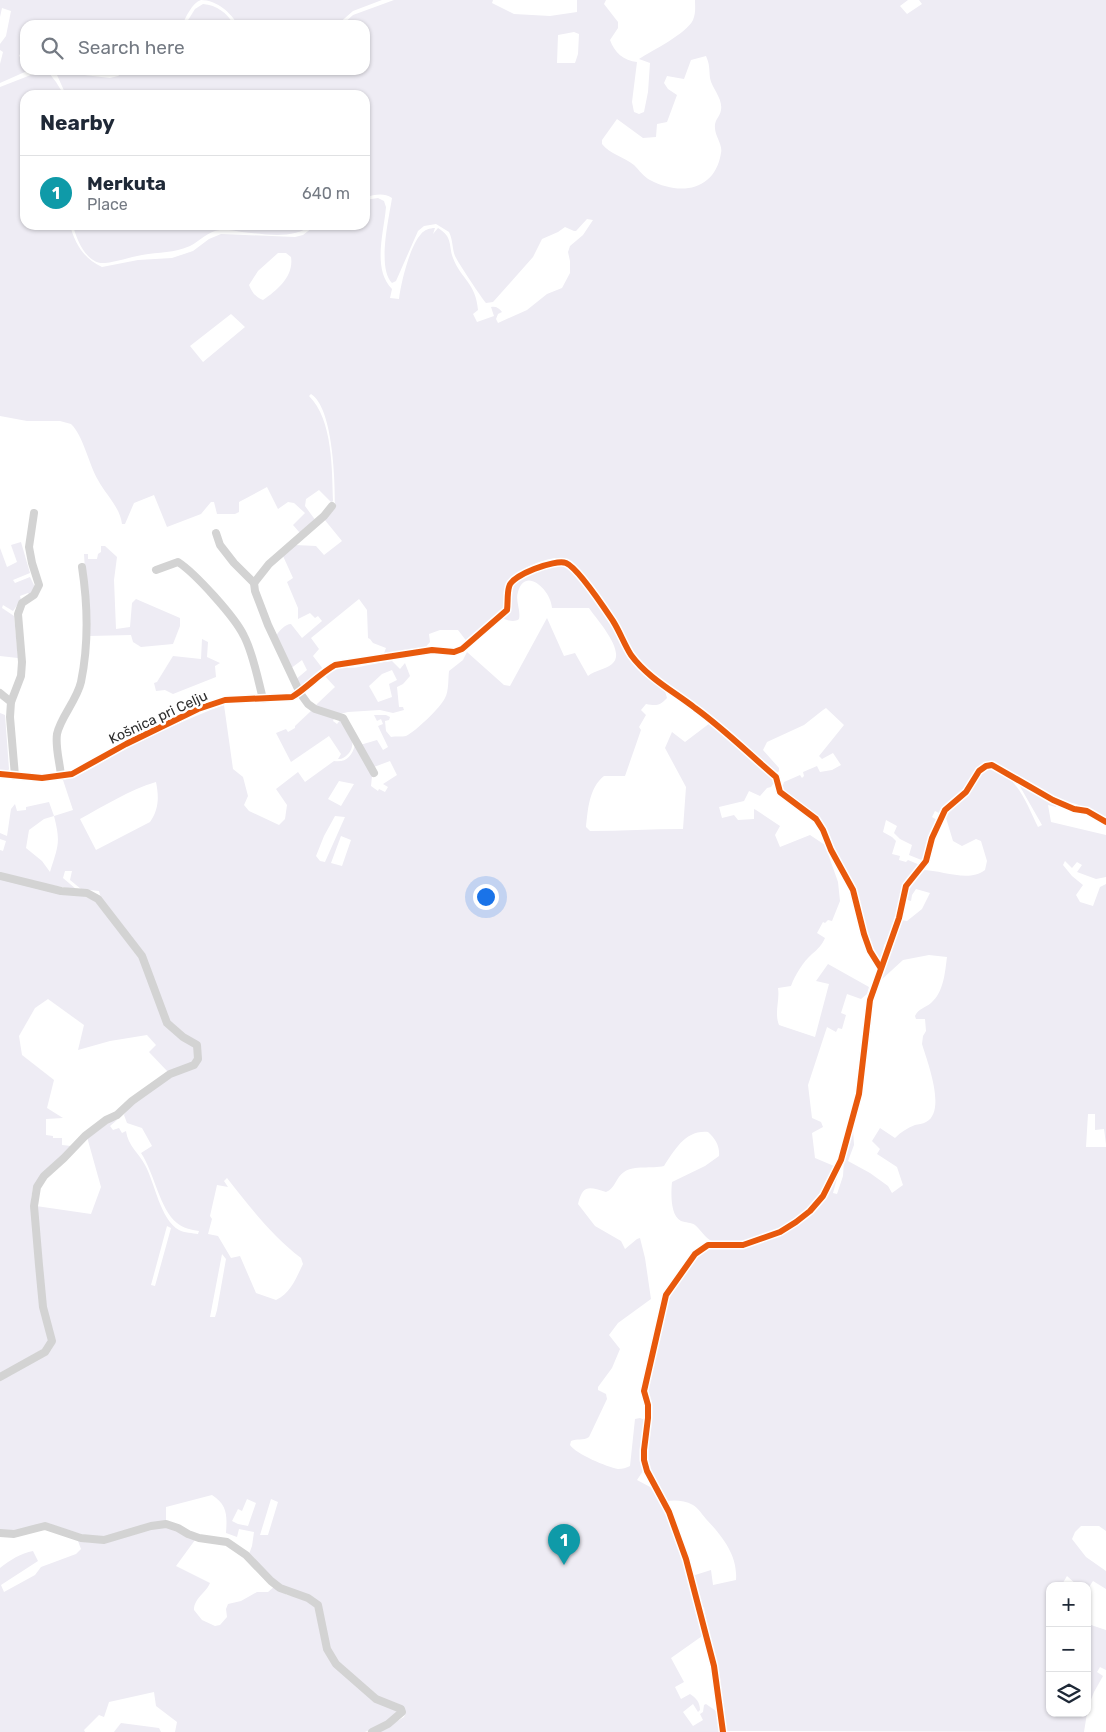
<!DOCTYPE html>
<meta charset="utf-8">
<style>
body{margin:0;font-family:Rubik,sans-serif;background:#f6f6f7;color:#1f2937}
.controls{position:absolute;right:15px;bottom:15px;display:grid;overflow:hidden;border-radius:10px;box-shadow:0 1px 4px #0004}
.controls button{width:45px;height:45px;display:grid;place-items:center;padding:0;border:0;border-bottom:1px solid #e0e1e3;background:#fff;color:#1f2937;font:25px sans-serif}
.you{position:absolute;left:485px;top:896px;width:18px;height:18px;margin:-12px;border:4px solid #fff;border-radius:50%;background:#1a73e8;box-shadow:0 0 0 8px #1a73e833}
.badge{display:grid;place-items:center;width:32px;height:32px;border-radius:50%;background:#2563eb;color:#fff;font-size:16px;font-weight:700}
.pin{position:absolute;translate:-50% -41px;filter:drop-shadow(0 1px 2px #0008)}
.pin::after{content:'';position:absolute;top:26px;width:18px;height:15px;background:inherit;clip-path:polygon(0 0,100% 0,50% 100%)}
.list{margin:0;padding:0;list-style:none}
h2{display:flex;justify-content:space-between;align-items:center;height:65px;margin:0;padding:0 20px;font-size:21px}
h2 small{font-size:16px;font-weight:400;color:#747a83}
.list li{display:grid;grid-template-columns:32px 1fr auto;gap:15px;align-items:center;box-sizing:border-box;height:75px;padding:0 20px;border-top:1px solid #e0e1e3}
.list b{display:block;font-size:19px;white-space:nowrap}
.list p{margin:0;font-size:16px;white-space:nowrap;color:#747a83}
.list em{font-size:16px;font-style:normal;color:#747a83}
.icon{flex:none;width:28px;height:28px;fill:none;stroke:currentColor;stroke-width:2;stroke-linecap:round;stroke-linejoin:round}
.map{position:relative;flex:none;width:1106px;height:1732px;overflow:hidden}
.search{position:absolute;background:#fff;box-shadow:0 1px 4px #0004;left:20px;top:20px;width:350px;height:55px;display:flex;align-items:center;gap:12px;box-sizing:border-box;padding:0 18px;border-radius:15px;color:#747a83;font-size:19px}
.panel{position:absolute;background:#fff;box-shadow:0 1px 4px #0004;left:20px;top:90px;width:350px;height:140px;border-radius:15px}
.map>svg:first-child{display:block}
.green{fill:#eeecf4;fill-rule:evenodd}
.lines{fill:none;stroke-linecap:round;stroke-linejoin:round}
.street{stroke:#d3d3d3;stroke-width:8}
.cycleway-casing{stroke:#fff;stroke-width:9}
.cycleway{stroke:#e8590c;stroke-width:6}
.labels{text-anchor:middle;stroke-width:5;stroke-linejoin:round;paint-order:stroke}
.street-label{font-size:14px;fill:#2e2e2e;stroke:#fff}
</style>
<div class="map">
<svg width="1106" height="1732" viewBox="0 0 1106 1732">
<rect width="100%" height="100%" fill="#fff"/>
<g class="green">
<path d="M0,0H382L353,11L337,25H238C231,13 217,0 201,0C192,3 186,17 182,25H25V52L19,55L25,70L27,71L0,83V64L3,52L0,50V44L6,36L11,11L2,8L0,17Z"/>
<path d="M394,0H493L492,3L514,14L550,16L577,12V0H606L604,4L618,22V28L610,40C614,52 624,61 637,62L632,102L634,112L639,114L644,112L648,92L650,63L639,59C653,50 686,34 693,20C696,13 695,7 695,0H908L900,6L907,14L922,4L919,0H1106V820L1092,810L1076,804L1053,798L991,762L964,790L947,804L939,813L935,811L932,817L937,820L924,861L909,855L912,845L900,839L894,833L897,826L886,820L883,832L892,837L896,841L892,854L900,856L899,860L906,862L908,860L920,865L909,877L891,935L884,945L882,957L878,960L872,951L856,890L834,849L826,829L782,788L784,782L800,775L802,778L804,776L803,772L817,766L820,772L832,770L841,765L833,753L822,759L819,756L844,725L826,708L823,710L804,725L767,742L763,750L779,768V771L776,774L649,670C642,662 634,653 628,643C617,625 586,569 569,560C555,553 523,567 513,577C499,591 508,594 503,608C500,615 475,637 468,643L458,630H440L429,634L430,642L423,650L383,656L386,648L373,643L370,639L368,638L367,610L359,599L311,638L319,649L313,656L323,669L302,687L295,680L307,670L302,660L290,669L276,636C279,631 285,624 291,624L302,638L322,621L318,616L315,618L310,613L298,619V608L287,582L293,578L283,556L295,545L316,546L324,555L342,541L324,519L334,507L335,503C335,479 333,408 311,394L309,396C333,419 332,471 333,501L331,502L319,490L306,499L305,506L316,521L300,533L293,525L305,513L294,503L288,502L278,509L267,487L239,502V512L235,514H217L214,502H211L201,514L167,527L154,495L134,503L125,524H122C120,507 106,495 98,480C89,465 83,435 71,424L60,421H27L0,416V87L36,73H49L56,82L64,95H25V225H70C75,244 84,259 102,267L138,260L172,258L193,251L209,239L221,234L295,237L303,235L316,225H365V200L378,198L384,201L386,207C384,232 372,269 392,289L390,298L399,299C401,282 410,246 421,234C424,230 430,228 435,228L433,234L438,228C441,230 444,232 447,236C451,242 450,251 453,258C461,279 476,283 478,310L473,314L477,322L494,316L491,307C496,306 499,308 502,312L498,314L496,319L498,323L527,310L547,294L562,288L570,273V261L568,252L570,246L583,235L593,220L587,219L576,231H574L565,227L558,232L542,239L533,257L493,302L486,303C483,300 457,261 455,256C452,248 453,240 449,232L436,224L424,226L418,231L396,281L392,283C377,268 389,218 392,198C383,192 375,195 365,197V95H66L57,75L59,72L110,78L118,76L126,70H365V25H342L353,15ZM574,32L579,34L578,54L575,63H557L558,35ZM706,56C710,65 709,69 710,78C712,89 723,98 721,110C720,117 714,120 715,128C715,136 723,145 721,153C715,191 680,196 650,180C644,177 639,170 634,165C624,157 610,154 602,144V140L617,119L643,138L656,137L657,124L667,122L677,95L668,89L664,83L667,76L684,79L691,60ZM278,253H286L291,257C294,276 278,290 263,300C255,297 252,292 249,285L258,271ZM231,314L245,327L203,362L190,346Z"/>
<path d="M203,4C217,5 227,13 234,25H185L195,9Z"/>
<path d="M73,225H312C293,240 265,234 242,232C235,231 227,229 220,230C208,231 200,241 190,246C174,253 159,252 142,255C129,257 117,262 105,263C87,265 76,239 73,225Z"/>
<path d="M21,542L30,573L13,580L15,583L30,577L35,587L31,596L28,593L20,596L21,600L13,611L3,605L2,608L14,616L18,658L0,656V548L7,567L17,562L11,545Z"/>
<path d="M101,546H105L117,557L114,580L116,629L130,627L132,603L136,599L180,618V626L173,644L141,647L133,642L131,635L89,636L84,554H88V559H97L98,554L101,552Z"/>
<path d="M561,564L569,568L585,586L645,675L665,691L667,698C660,706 656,706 646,704L641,710L646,715L639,727L641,730L625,776H604C589,788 588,809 586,827L590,831C621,831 652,829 683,829L686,787L665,748L672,732L685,742L710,723L775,781L771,787L767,788L760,796L749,791L744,801L719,807L722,818L734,815L738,820L754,819V809L756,810L780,826L775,835L780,847L810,835L825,845L838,882L840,901L832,921L828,920L825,923L823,922L817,933L825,938C822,945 818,949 812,954C803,962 795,975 791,986L778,988C780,1001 774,1012 779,1025L815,1037L829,984L816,981L828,964L869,987L867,994L861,999L847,994L841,1013L846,1015L842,1029L838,1028L836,1032L827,1027L808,1085L812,1118L821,1122L823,1127L812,1133L815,1158L834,1166C828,1180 821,1197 810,1208C791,1226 737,1252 712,1241C705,1238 701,1230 695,1225C691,1222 686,1223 681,1221C670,1216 671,1192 672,1182L705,1166L719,1156C720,1146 715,1138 708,1132C685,1130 675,1150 664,1166C652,1169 634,1165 624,1172C616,1177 615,1189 606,1192C589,1187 583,1184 578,1204L595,1226L621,1241L625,1249L637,1239L640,1238L645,1258L651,1299L618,1323L609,1335L620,1349L612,1368L598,1387V1390L606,1394L607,1399L589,1437C583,1441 577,1438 571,1441L570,1445C576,1454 607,1467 618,1469C623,1469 626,1468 630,1466L635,1419L640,1418L645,1420L641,1448L643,1471L637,1480L652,1488L657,1493L676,1535L705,1634L671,1658L684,1682L675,1687L681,1699L690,1694C696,1698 700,1702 700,1710L698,1712L693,1704L683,1712L693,1726L703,1720L700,1714L703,1712L704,1705L706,1704L716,1711L721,1732H379L404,1717L406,1712L402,1706L396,1703L377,1697L337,1662L328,1648L322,1611L278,1583L249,1554L252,1546L254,1532L239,1529L237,1537L226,1533C227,1517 228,1505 212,1495L166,1507V1522L111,1536L93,1538L61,1528L0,1532V1380L13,1374L51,1350L55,1342L46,1306L36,1206L91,1214L101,1187L87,1137L111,1121L117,1120L110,1126L113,1130L119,1128L122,1133L126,1131C128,1146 139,1153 145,1165C155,1183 160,1219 179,1230C184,1233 193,1233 198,1234L199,1231C191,1230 183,1228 177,1223C160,1210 154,1172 141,1153L152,1146L142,1128L127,1123L124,1115C133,1098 183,1070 201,1058L200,1048L172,1026L151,976L101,898L99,891L81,889L70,880L72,871H65L63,878L76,889C50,886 26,879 0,874V850L3,851L6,841L0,839V833L7,836L11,809L15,804L17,811L26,810V807L49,802L54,816L73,810L63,780C84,775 100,763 118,753C153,735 188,718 224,705L233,769L243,777L248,796L244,805L249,811L279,825L285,819L287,805L276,789L298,772L305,782L334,761C346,763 352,756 355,745L372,776L371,786L378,791L379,789L385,792L388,787L383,784L397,775L390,761L374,767L360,745L377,740L383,750L388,747L378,726L383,724L381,719L377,721L374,715H386L390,717L389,720L385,721L386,731L391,737C395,736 402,737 406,736C415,732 441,707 445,698C449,691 448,679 449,671L463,660L467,652L504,685L510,686L547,618L564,656L575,653L588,676C595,670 605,670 612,664C627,652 597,620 589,608H552C551,590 525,566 518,592C515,601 521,610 519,619C514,623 507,620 502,618C511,607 512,598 513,584L523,577ZM339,781L354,784L341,806L328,799ZM156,782C159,797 159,809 150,822L96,850L80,819C104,806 129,790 156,782ZM54,816C61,843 58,846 50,872L42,861L26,848L29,830L44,819ZM335,816L345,817L325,862L320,861L316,856L324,836ZM341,836L351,840L342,866L331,863ZM227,1178C249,1206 272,1236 301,1258L303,1264C296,1278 291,1293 276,1300L256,1293L240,1256L231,1258L218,1236L208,1234L212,1219L210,1216L217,1185L228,1187L224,1181ZM167,1226L171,1228L155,1286L151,1285ZM222,1254L226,1259L217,1310L215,1317H210ZM247,1499L256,1503L248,1526L238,1524L232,1521L238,1509L242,1511ZM271,1499L278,1502L268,1535H260Z"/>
<path d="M202,639L208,642L207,657L220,663L215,666L216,677L173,694L165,690L156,691L154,683L157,682L173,656L201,659Z"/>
<path d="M392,661L400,669L405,663L410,676L403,684L397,687L399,707H403L404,710L393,713L380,710L348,712L340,714L315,707L317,704L335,687L324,675C342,663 342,670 359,667C370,665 381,662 392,661ZM392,670L397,680L389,684L392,697L378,702L369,686L382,674Z"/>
<path d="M311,711L335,716L333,721L337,724L341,719C347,730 358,742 349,753C345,757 343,759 338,759L341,754L329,736L291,762L276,733L286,729L288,732L295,728V726Z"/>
<path d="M0,713L5,715L9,769L7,773L0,771Z"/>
<path d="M990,768C1017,774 1027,805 1038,827L1042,825L1018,783L1056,805V807L1048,805L1051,822L1106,835V877L1096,879L1077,872L1082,865L1077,862L1072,868L1065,861L1063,865L1072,876L1083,885L1076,895L1080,902L1093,906L1100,887L1106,884V1144L1104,1129L1095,1130V1114H1088L1086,1147H1106V1531L1099,1526H1081L1075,1532L1072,1539L1086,1557L1106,1571V1589L1093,1581L1087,1590V1586H1078L1067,1576L1061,1586H1050V1713H1087L1084,1732L726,1731L724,1706H723L704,1608L700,1604L692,1576L711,1570L713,1585L736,1580C738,1555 722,1536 706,1519C702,1514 698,1508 693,1505C684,1500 675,1500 666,1501L650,1471L646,1459L648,1378L670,1295L698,1255L706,1250L714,1248L733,1249L746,1246L800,1222L839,1171L833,1193L837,1194L843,1176L844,1160L853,1128L854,1145L848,1161L870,1173L888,1186L892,1193L903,1185L897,1167L877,1154L880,1149L872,1141L880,1128L895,1138C901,1132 907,1128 915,1125C918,1124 923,1124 926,1122C947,1111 927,1061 922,1044L923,1036L926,1031L925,1019H916L915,1016C919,1008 925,1008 931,1003C944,992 945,972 947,957L929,955L903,960L880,981L901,920L907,921L922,909L930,893L916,889L912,895L911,901L905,899L907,890L922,870C943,870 968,883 985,870L987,861L981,841L976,839L962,846L953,841L946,818L947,813L980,774Z"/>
<path d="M0,879L79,894L95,901L141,958L167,1026L193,1045L197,1052L193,1063L169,1073L149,1052L156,1045L147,1035L110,1041L78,1050L84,1025L48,999L35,1008L19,1036L22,1055L54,1080L47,1108L63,1118L46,1119V1135L53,1136V1138H62V1145L71,1146L33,1188L31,1199L50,1341L46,1347L0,1374Z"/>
<path d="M165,1526L176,1529L195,1540L176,1566L210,1583C206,1593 194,1598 194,1610L202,1620L215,1626L220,1625L227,1617L226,1609L228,1604L241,1601L257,1592H268L275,1586L287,1595L301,1597L316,1607L331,1661L399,1711L387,1722L365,1732H175L177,1722L156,1706L154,1692L109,1702L104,1717L99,1715L84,1730L85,1732H0V1568C10,1560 21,1553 33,1551L38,1561L1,1585L4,1592L35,1575L41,1567L76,1554L81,1549L78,1541L96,1543L148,1529Z"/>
<path d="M1091,1625L1106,1630V1670L1100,1667L1097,1672L1103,1676L1094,1692L1087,1710V1663L1089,1661L1087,1659V1636Z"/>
<path d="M121,1723L159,1728L161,1732H114Z"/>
</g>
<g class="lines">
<g class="street">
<path d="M216,533L220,545L234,563L254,583L255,591L268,625L300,693L308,704L315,709L343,718L374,773"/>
<path d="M156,570L178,562C195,573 235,617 244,636C253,653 258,680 263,699"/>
<path d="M254,583L269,564L324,516L332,506"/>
<path d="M0,693L11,702"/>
<path d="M0,774L42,778L72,774L126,744L198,709L225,700L292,697C307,688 319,674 335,665L432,650L454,652L462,649L507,610C508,603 507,594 509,587C511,575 555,559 566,563C578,568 605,609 613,621C620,632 624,644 631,655C648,678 673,691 695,708C724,729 749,754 776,777L780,792L816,819L823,830L831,850L853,890L864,934L870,951L880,967"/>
<path d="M15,776L10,717L11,702L21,676L22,662L18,614L22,603L34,595L39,585L32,563L29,547L34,513"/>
<path d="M61,776C60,763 55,747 57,734C60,718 77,700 81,682C89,643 88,606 82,567"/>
<path d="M0,876L61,891L87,893L98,899L142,956L167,1023L183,1037L197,1045L198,1059L194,1065L170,1074L132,1101L117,1115L106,1120L85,1136L64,1158L44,1176L37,1187L34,1206L39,1265L43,1307L52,1341L45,1352L0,1377"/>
<path d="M0,1533L14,1534L45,1526L81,1538L104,1540L151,1526L166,1524L178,1528L188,1534L199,1538L227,1542L246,1555L271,1581L280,1588L308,1598L318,1605L327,1649L336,1664L376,1699L401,1709L402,1712L388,1724L372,1732"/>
<path d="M723,1732L714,1666L686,1559L669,1512L647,1471L644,1460V1450L648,1418V1405L644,1391L666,1295L695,1254L708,1245H743L780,1232L796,1222L810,1211L823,1196L841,1160L859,1094L870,1000L899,918L906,886L926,861L932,838L945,810L966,792L979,771L986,766L992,765L1053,800L1074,809L1087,811L1106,822"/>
</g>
<g class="cycleway-casing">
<g id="cycleway">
<path d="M0,774L42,778L72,774L126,744L198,709L225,700L292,697C307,688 319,674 335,665L432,650L454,652L462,649L507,610C508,603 507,594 509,587C511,575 555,559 566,563C578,568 605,609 613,621C620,632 624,644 631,655C648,678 673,691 695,708C724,729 749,754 776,777L780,792L816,819L823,830L831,850L853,890L864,934L870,951L880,967"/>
<path d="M723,1732L714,1666L686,1559L669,1512L647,1471L644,1460V1450L648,1418V1405L644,1391L666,1295L695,1254L708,1245H743L780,1232L796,1222L810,1211L823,1196L841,1160L859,1094L870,1000L899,918L906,886L926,861L932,838L945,810L966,792L979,771L986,766L992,765L1053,800L1074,809L1087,811L1106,822"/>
</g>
</g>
<use href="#cycleway" class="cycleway"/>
</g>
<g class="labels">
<g class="street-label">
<text transform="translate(158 717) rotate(-25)" y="5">Košnica pri Celju</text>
</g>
</g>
</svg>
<div class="controls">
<button>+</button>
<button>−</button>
<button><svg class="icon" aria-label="layers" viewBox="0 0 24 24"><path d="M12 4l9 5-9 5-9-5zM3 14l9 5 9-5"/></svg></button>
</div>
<div class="you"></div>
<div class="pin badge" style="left:564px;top:1565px;background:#0f9aa8">1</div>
<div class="search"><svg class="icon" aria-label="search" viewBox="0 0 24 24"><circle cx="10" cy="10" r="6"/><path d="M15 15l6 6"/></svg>Search here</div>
<section class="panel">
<h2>Nearby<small></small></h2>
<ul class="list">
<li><span class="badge" style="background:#0f9aa8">1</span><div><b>Merkuta</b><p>Place</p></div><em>640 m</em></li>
</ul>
</section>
</div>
